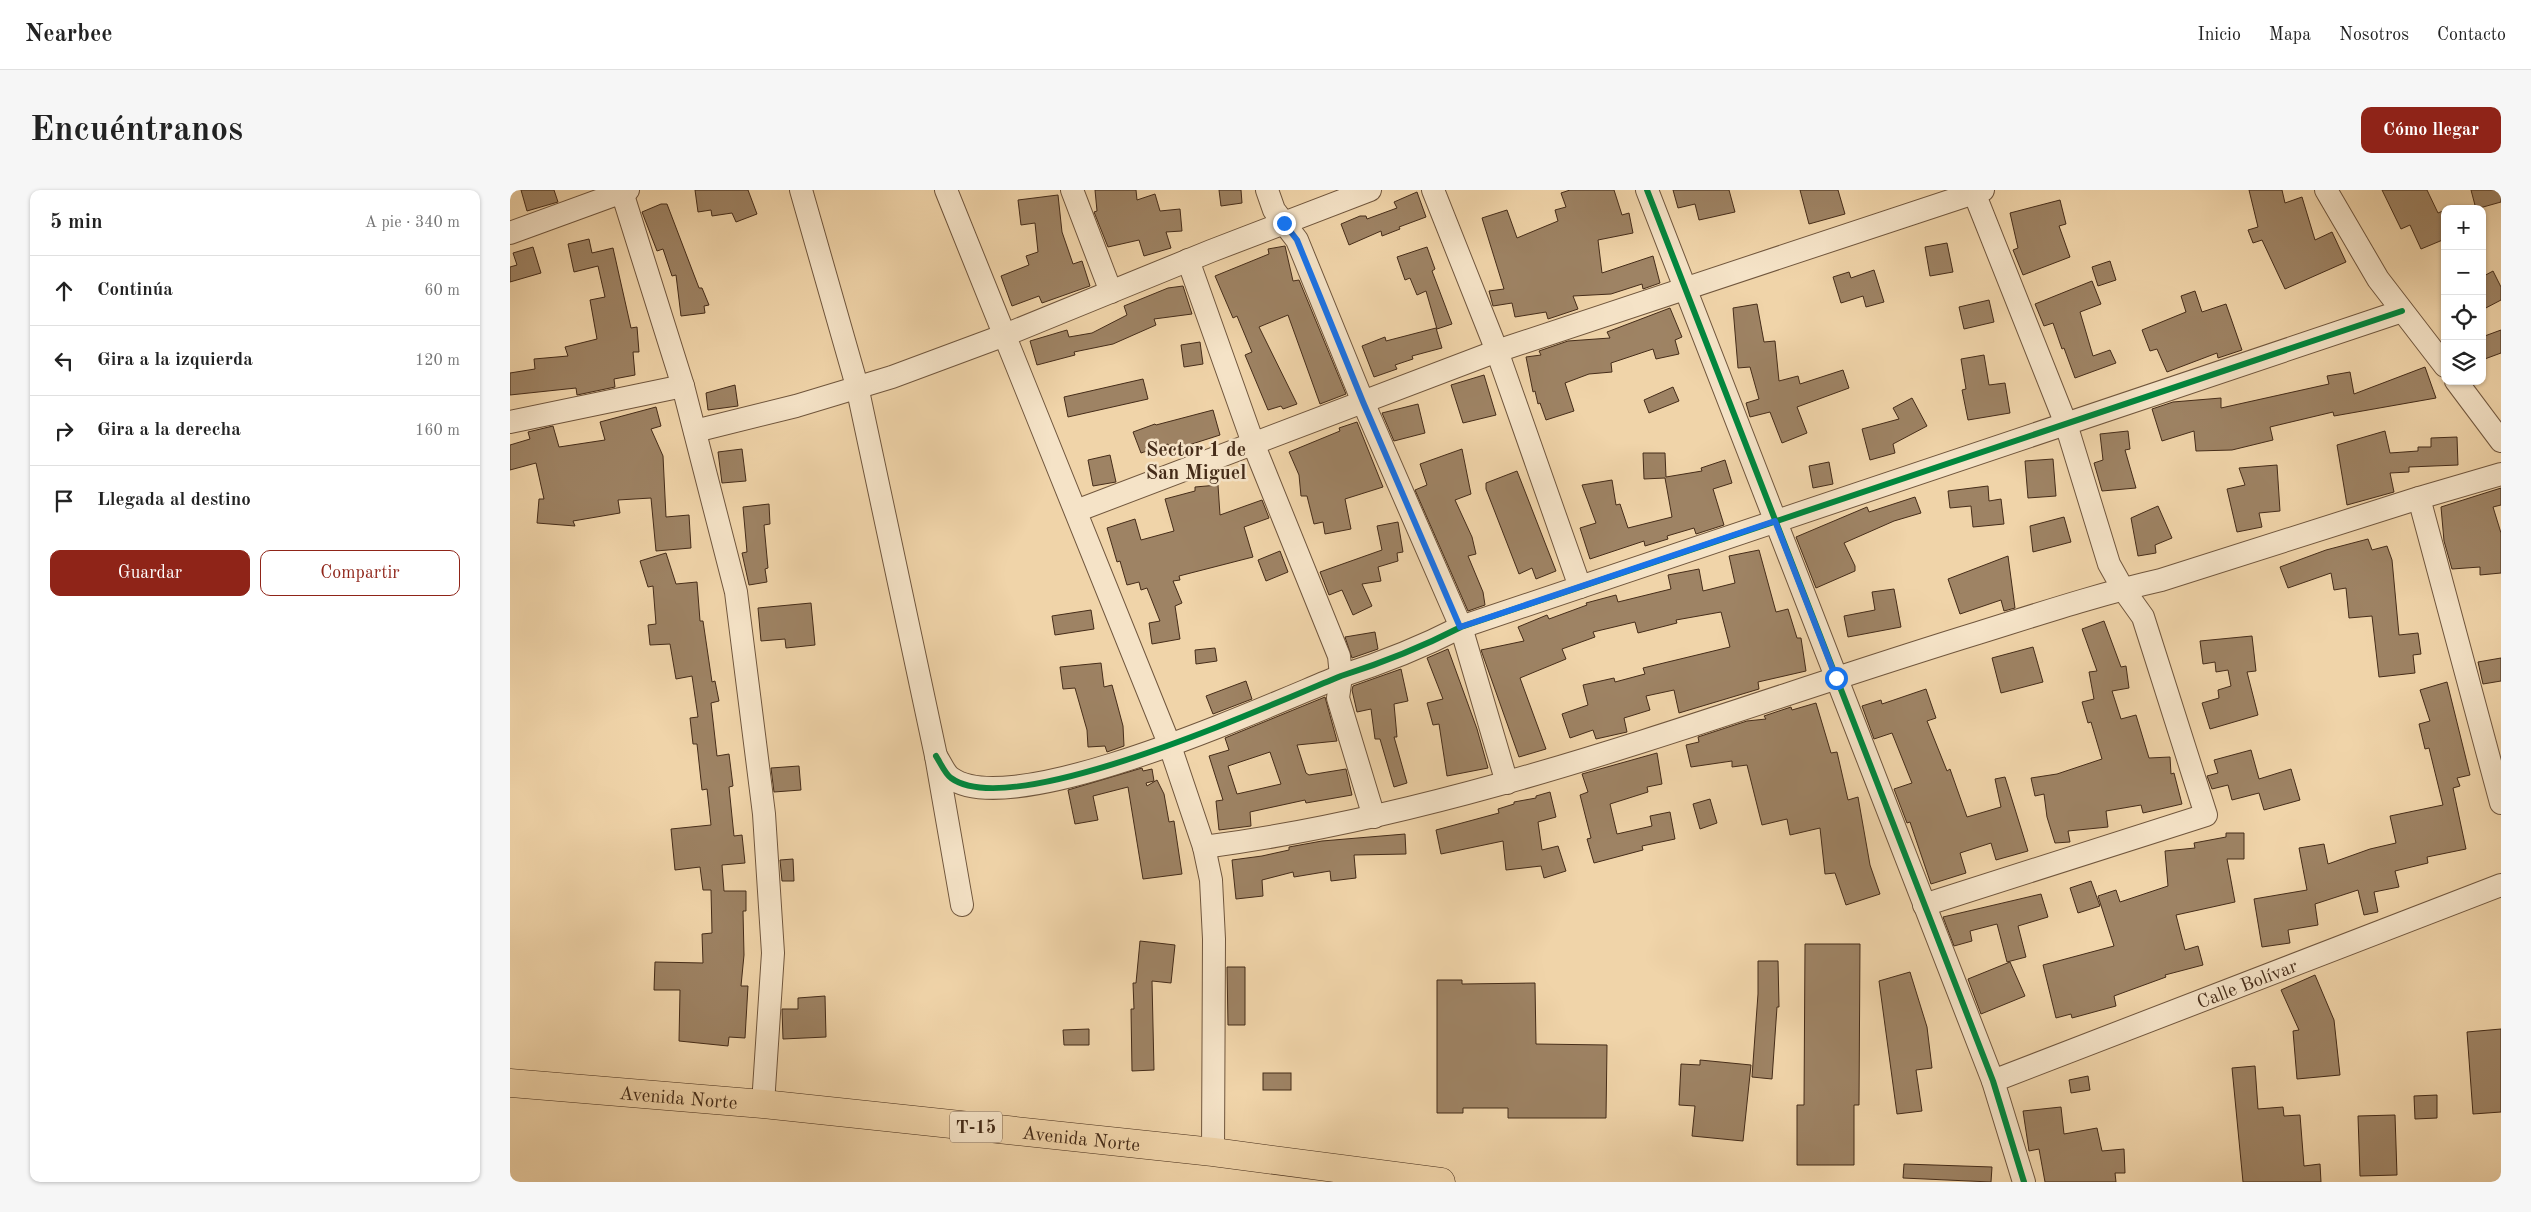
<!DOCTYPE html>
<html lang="es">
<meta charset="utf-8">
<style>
body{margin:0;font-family:"Old Standard TT",serif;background:#f6f6f6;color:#222}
.controls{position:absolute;right:15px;top:15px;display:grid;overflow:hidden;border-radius:10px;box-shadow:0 1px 4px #0004}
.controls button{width:45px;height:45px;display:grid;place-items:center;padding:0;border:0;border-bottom:1px solid #e0e0e0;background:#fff;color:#222;font:25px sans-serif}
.stop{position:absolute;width:15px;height:15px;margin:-11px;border:4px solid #1a73e8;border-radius:50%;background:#fff}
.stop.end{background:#1a73e8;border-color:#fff;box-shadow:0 1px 5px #0008}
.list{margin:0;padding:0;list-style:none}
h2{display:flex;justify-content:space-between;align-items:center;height:65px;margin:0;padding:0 20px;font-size:21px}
h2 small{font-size:16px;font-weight:400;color:#767676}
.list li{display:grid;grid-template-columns:32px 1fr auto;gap:15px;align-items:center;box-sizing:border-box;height:70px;padding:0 20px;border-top:1px solid #e0e0e0}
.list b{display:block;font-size:19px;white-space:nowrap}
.list em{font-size:16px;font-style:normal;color:#767676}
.actions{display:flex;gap:10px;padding:15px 20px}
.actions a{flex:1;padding:11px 0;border:1px solid #8f2418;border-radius:10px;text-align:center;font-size:18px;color:#8f2418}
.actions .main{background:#8f2418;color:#fff}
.icon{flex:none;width:28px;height:28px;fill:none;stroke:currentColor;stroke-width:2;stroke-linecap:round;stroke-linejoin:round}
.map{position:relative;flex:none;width:1991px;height:992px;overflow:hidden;border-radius:10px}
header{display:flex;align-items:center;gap:30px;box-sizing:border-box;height:70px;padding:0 25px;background:#fff;border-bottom:1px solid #e0e0e0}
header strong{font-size:24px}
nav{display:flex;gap:28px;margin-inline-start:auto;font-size:18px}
.intro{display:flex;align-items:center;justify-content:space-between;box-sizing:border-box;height:120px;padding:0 30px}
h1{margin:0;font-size:35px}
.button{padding:12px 22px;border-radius:10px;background:#8f2418;color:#fff;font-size:18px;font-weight:700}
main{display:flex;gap:30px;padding:0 30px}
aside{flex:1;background:#fff;border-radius:10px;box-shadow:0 1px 4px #0004}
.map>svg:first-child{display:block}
.building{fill:#9e8364;stroke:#452c19;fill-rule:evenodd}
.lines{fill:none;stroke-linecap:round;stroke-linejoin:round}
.minor-casing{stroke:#70563d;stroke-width:24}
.highway-casing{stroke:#452c19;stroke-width:29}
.minor{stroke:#f5e3c7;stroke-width:22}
.highway{stroke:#f0d4a9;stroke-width:28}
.cycleway-casing{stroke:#f5e3c7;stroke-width:9}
.cycleway{stroke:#00873e;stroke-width:6}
.route{stroke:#1a73e8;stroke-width:6}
.labels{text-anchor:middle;stroke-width:5;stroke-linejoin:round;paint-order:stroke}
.shield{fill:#f5e3c7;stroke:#7a634d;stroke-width:1}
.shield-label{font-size:18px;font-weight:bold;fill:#452c19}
.street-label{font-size:19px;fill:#452c19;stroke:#f5e3c7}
.neighbourhood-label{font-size:20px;font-weight:bold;fill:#452c19;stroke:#f5e3c7}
</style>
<header>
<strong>Nearbee</strong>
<nav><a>Inicio</a><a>Mapa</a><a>Nosotros</a><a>Contacto</a></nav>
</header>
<div class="intro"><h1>Encuéntranos</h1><a class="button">Cómo llegar</a></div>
<main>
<aside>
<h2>5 min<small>A pie · 340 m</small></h2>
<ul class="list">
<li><svg class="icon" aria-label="ahead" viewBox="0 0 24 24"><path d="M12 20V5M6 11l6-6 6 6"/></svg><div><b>Continúa</b></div><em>60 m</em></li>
<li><svg class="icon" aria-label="left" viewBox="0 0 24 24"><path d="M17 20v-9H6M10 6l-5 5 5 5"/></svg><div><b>Gira a la izquierda</b></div><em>120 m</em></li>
<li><svg class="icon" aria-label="right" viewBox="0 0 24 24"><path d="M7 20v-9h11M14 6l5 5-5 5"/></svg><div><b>Gira a la derecha</b></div><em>160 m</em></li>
<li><svg class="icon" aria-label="arrive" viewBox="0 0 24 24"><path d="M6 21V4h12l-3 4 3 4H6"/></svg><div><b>Llegada al destino</b></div></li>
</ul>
<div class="actions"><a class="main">Guardar</a><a>Compartir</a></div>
</aside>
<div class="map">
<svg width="1991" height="992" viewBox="0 0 1991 992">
<rect width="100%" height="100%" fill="#f0d4a9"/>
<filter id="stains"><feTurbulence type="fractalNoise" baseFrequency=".004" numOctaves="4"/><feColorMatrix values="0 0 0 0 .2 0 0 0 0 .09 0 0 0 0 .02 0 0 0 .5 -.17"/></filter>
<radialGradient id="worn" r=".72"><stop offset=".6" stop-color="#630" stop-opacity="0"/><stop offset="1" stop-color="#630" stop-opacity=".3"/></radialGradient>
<g class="building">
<path d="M11,0H44L48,12L17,21Z"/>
<path d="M185,0H238L247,24L226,32L222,23L202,26L201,20L188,22Z"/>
<path d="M585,0H626L627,10L645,4L650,21L670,19L672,41L656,42L661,58L634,66L629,50L598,57L584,22L587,21Z"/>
<path d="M709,0H731L732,13L711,16Z"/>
<path d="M1060,0H1104L1112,25L1119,23L1123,43L1088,50L1092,83L1143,66L1150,93L1133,99L1132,94L1101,104L1063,106L1068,119L1038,129L1036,122L1005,127L1002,113L983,116L979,101L994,99L972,28L997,20L1007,48L1048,31L1045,20L1056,17L1051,3Z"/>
<path d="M1163,0H1219L1225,22L1189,30L1185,14L1168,18Z"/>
<path d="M1290,0H1328L1335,24L1299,34Z"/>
<path d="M1739,0H1772L1775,13L1792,7L1805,50L1822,42L1836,72L1775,99L1752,50L1743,53L1738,40L1748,37Z"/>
<path d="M1872,0H1917L1928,23L1935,20V49L1911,59L1900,35L1891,39Z"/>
<path d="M1961,0H1991V12L1966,19Z"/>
<path d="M907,2L916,27L889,37L890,39L872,46L871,41L839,55L831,34L850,26H856L857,29L887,18L884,12Z"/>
<path d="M548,5L552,42L563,74L572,71L580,96L532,113L529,106L502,116L491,86L519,75L516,66L528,62L525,33L511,35L508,10Z"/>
<path d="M1550,10L1556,34L1549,36L1560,67L1513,85L1503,60L1508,58L1500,23Z"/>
<path d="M151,14H157L189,98H192L199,115L194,116L195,123L171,126L166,85L162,86L153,59L147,61L132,22Z"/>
<path d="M79,49L82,63L103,58L121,138L127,137L129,162H123L125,185L104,189L105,197L67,205L66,198L0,205V183L25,179L24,169L58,166L55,157L87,149L80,110L95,107L88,76L64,82L58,54Z"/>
<path d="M1437,53L1443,82L1420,86L1415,57Z"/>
<path d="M775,56L783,91L789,90L836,204L810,214L778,125L749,137L787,214L773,219L771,216L758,220L735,165L742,162L727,126L723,128L705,86L759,64L758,59Z"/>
<path d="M23,57L31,83L0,92V77L7,75L3,63Z"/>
<path d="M917,57L925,79L922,81L942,134L927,139L916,101L907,105L900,88L895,90L887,67Z"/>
<path d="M1600,71L1606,90L1588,96L1582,77Z"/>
<path d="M1364,80L1374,112L1356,117L1353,106L1331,113L1323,87L1339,82L1341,88Z"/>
<path d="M1983,81L1991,97V110L1972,120V87Z"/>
<path d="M1582,91L1591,114L1570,122L1583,166L1600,160L1606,173L1565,188L1554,158L1552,159L1543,133L1534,136L1525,114Z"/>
<path d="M673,96L682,124L644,129L646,135L603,154L564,162L565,165L527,175L520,151L557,140L559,147L582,143L617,125L614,116L658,98Z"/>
<path d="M1685,101L1692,122L1716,114L1732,160L1708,168L1707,163L1657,182L1647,159L1640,161L1632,140L1676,122L1671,106Z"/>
<path d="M1479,110L1484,132L1454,139L1449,117Z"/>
<path d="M1247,114L1254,152L1265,151L1269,191L1288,186L1290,194L1333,180L1339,198L1287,217L1297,243L1272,253L1260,222L1240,227L1236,213L1249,209L1240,177L1228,178L1223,118Z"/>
<path d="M1160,118L1172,147L1165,150L1169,164L1146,169L1143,159L1101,173L1102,182L1079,184L1055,193L1064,221L1036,230L1030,213L1028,214L1025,201L1023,202L1016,167L1031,165L1029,161L1058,151L1100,148L1097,142Z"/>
<path d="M926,138L932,158L902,166L903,169L885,175L887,179L864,187L852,156L875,147L876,151Z"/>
<path d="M1991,140V163L1972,170V147Z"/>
<path d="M690,152L693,174L674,177L671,155Z"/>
<path d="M1474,165L1479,195L1495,193L1500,223L1458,230L1452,200L1456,199L1451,169Z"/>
<path d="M1915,177L1926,208L1824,226L1823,222L1760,237L1763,250L1722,260L1686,261L1684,241L1652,251L1642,219L1663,212L1711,208V218L1819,194L1817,186L1840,182L1844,204Z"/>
<path d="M974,185L986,225L953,233L941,195Z"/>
<path d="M633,189L638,209L558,227L554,207Z"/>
<path d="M225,195L228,216L198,220L196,203Z"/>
<path d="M1163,197L1169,211L1139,223L1134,210Z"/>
<path d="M1402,208L1417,236L1383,254L1385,263L1360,270L1352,239L1389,229L1383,218Z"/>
<path d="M908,214L915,243L884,251L872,223Z"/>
<path d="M146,217L151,236L141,239L153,266L156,327L179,325L181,358L146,361L141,308L108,310L110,323L63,331L65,336L27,333L29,309H34L26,273L0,280V255L20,249L18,242L43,236L49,257L95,250L90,232Z"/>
<path d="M703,220L710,245L660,261L658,254L631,263L623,242L645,234L646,235Z"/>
<path d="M847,232L873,297L835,309L841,339L815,344L813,332L804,334L797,306H791L789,285L779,262L830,241L829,238Z"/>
<path d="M1618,241L1620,259L1615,260L1626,298L1592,301L1584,273L1593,270L1590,244Z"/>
<path d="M1875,241L1880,263L1908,261V257H1921V248L1947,247L1948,275L1899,277V282L1880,283L1884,302L1837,315L1827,255Z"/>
<path d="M232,259L236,291L212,293L208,262Z"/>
<path d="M952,259L961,304L945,310L962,347L966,364L958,366L973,402L975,415L958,421L905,300L917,295L910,274Z"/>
<path d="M1133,263H1155L1156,287L1192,281L1191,278L1215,270L1222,293L1203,299L1214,335L1186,344L1184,338L1157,346L1158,349L1135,356L1134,351L1080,369L1070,338L1086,333L1072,295L1102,290L1106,315L1110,314L1118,338L1162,327L1155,288L1134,289Z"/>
<path d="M600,265L606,292L583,296L578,270Z"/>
<path d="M1543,269L1546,306L1518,308L1515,271Z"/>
<path d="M1319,272L1323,294L1303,298L1299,276Z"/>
<path d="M1767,275L1770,321L1749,323L1752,337L1727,342L1717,299L1735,295L1729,278Z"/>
<path d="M1007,281L1046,381L1026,389L1022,378L1009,384L976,299V293Z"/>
<path d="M708,295L710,325L752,310L759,328L734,337L743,367L669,386L670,390L663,391L672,413L665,416L670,449L642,454L639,433L650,431L637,398L631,400L629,392L617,395L610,371L607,372L597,338L625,329L631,350L664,341L655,309L685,301V297Z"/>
<path d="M1478,296L1479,311L1491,309L1494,334L1463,337L1461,316L1440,318L1438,301Z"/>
<path d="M1991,298V315L1983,317L1991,343V383L1970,385V377L1942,379L1934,351L1931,317Z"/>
<path d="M1405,307L1411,323L1384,331L1334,353L1345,376V381L1306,398L1286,347L1357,317L1359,322Z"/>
<path d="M259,314L260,334L254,335L258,378L255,379L257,392L239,395L232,363L237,362L233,317Z"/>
<path d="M1648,316L1662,348L1645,355L1646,363L1628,366L1621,328Z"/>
<path d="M1554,327L1561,352L1523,362L1520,336Z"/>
<path d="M888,332L893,362L887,363L888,371L868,377L871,391L852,394L862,416L843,425L832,400L819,405L810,382L872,360L867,336Z"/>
<path d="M1858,349L1862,360L1877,356L1882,370L1889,445L1908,443L1911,464L1903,465L1905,483L1869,487L1862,426L1839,428L1836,398L1824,400L1821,383L1778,398L1770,377L1816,360Z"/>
<path d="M1249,360L1266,422L1278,419L1287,448H1291L1296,481L1248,492L1249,499L1169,523L1164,500L1136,506L1140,520L1114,528L1117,542L1086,549L1083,540L1060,548L1052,524L1078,515L1073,495L1104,488L1105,492L1135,484L1133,478L1220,457L1211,422L1166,430L1167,433L1128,443L1125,432L1083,442L1085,447L1052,459L1056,469L1010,488L1036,559L1009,567L971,460L1014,451L1008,437L1037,425L1039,429L1077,415L1076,413L1106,405L1108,412L1161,399L1158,385L1189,379L1193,401L1225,393L1219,366Z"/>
<path d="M770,361L778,382L756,391L748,370Z"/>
<path d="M156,363L166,394L187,392L190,431H193L202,492L205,491L209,511L201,513L207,566L219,564L223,596L219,597L224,646L232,645L235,673L212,675L214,701H236V721H233L234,765L231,796H238L235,848L219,847L218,856L169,851L170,800H144L145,772L193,773L192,744L202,743L201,700H193L190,677L165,680L161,639L201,635L197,599L192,600L187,554H183L180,528L188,527L182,486L166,489L160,454L140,455L138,435L146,434L143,396L138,397L130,371Z"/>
<path d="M1498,366L1505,418L1494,421L1491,410L1450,424L1438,389Z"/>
<path d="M1384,399L1391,437L1338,447L1334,426L1365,420L1362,402Z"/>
<path d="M301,413L305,455L276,458L275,449L251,451L248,418Z"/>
<path d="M581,420L584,439L545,445L542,426Z"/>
<path d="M1594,431L1611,477L1616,476L1619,498L1602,501L1611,529L1626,525L1639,568L1660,567L1661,584L1664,583L1672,614L1633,623L1631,615L1596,621L1598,637L1558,641L1560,652L1545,653L1537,627L1534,604L1525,606L1521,588L1547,584L1592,569L1581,532L1578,533L1572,512L1584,509L1579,482L1587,481L1572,439Z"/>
<path d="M865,442L868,459L842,468L835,447Z"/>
<path d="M1742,446L1746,481L1737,482L1748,525L1700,539L1692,513L1709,508L1708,500L1721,496L1718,480L1706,482L1705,472L1693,474L1690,451Z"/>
<path d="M1523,457L1533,492L1491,503L1482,468Z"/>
<path d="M705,458L707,471L686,474L685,460Z"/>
<path d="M938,459L967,539L978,578L937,586L929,534L923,535L917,513L933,509L917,468Z"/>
<path d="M1991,468V491L1973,494L1968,472Z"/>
<path d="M591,473L594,497L602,495L613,536L614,556L597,562L595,556L578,557L577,540L565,498L553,499L550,477Z"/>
<path d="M891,479L898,511L884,514L887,547H884L897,593L884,597L870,549H865L861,519L847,522L842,500L843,496Z"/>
<path d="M736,491L742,509L703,524L696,506Z"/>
<path d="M1937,492L1960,585L1947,588L1950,596L1943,598L1956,659L1917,667L1918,673L1885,681L1889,697L1864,702L1868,722L1854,725L1848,700L1805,714L1808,735L1778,740L1780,753L1752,757L1744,709L1797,700L1789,658L1814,654L1818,674L1860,659L1886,653L1880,626L1933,615L1919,558L1915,559L1909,534L1920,531L1910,500Z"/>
<path d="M1416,499L1426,528L1417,531L1437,581L1440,579L1457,627L1491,617L1485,589L1495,587L1518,661L1486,670L1481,653L1450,663L1456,683L1421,694L1400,632L1397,633L1384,599L1402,593L1382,543L1364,549L1352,516L1371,510L1372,514Z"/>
<path d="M815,507L827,551L787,555L796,583L799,585L836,579L842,605L796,613L795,610L740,622L741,636L709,640L706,611L713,610L699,566L719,560L715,548ZM760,562L771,594L727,604L718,576Z"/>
<path d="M1306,513L1321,563L1327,562L1338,610L1348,607L1360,675L1370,704L1336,715L1325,683L1315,684L1310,638L1280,645L1277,629L1252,635L1237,575L1222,577V571L1181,577L1176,555L1189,552L1188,547L1237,531L1256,529L1254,526L1281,517L1282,520Z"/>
<path d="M1741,560L1749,589L1781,579L1790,610L1754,620L1749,603L1722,610L1718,595L1702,599L1697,586L1708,583L1704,570Z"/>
<path d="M1147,563L1152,594L1137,597L1138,602L1100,614L1107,644L1142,636L1140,626L1160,622L1165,649L1132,656L1133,660L1084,673L1077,649L1081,648L1070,605L1078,602L1072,584Z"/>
<path d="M289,576L291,600L264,602L261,578Z"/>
<path d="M632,578L633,581L642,579L644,591L636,593L637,596L647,590L654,604L659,632L664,631L672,684L633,689L618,597L583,606L588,630L565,634L558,600Z"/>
<path d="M1040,602L1046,627L1028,632L1032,660L1048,656L1056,681L1034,688L1031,676L996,680L993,651L931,664L926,640L989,623L988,619L1004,614V612L1026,608V606Z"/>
<path d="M1200,609L1207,633L1190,639L1183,614Z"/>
<path d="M1716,643H1734V669H1717L1725,712L1666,725L1675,760L1688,756L1693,775L1655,785L1656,787L1604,806L1606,816L1562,828L1561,824L1546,828L1533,775L1604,756L1588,706L1606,700L1610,712L1658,696L1655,661L1685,658L1684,653L1716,647Z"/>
<path d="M895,644L896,664L844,665L846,688L821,691L820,681L784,687L783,682L752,690L753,706L726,709L722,670L752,666L779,660V657L812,651Z"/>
<path d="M283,669L284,691H272L270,670Z"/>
<path d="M1581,691L1590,716L1568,723L1560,698Z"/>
<path d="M1531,704L1538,727L1508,736L1516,767L1497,772L1487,734L1460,741L1462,751L1444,756L1433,727Z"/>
<path d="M630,751L665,755L661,793L642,791L644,880L622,881L621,819H624L623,793H626Z"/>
<path d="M1295,754H1350L1349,915H1344V975H1287V915H1294Z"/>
<path d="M1248,771H1268L1269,817H1267L1262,889L1242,887L1248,804Z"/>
<path d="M1500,772L1515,806L1471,824L1458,789Z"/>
<path d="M717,777H735V835H718Z"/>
<path d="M1400,782L1417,837L1422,878L1406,880L1412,921L1387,924L1369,791Z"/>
<path d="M1805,785L1824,830L1830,885L1787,889L1783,841L1789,840L1771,800Z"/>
<path d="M927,790H952V794L1025,793L1026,854L1097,855L1096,928H998V918H953V923H927Z"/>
<path d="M315,806L316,847L273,849L272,819H288V808Z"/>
<path d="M579,839V855H554L553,840Z"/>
<path d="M1991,839V922L1963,924L1957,842Z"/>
<path d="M1190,870L1241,875L1233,951L1182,946L1185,916L1169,915L1171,874L1190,875Z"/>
<path d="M1745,876L1748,919L1773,917L1774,926L1790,925L1794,976L1810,974L1811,992H1733L1722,878Z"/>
<rect x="753" y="883" width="28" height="17"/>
<path d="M1578,886L1580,900L1561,903L1559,890Z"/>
<path d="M1927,905V928L1905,929L1904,906Z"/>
<path d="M1551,917L1554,944L1587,938L1592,961L1614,959L1615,983H1605L1606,992H1535L1529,959L1519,961L1513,921Z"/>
<path d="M1885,925L1887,985L1850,986L1848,926Z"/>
<path d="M1394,974L1482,977L1481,992L1393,988Z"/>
</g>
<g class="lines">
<g class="minor-casing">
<g id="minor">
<path d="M291,0L347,196L426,566L452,715"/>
<path d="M436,0L660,556L694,657L701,690L704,749L703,962"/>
<path d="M562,0L601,102"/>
<path d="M757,0L764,20L787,50L853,212L951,437L997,593"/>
<path d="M923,0L987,161L1070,397"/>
<path d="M1137,0L1483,891L1514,992"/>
<path d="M1816,0L1868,89L1935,176"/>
<path d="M112,2L173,196L226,402L254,624L263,763L253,914"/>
<path d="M0,43L118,0"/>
<path d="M678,70L743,253L829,466L831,486L828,508L864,627"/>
<path d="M1946,191L1991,251"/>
<path d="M0,232L173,196"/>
<path d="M185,241L286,216L382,187L495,145L701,61L860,0"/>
<path d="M1909,308L1991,613"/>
<path d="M566,321L987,161L1473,0"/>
<path d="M426,566C430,572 435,584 441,588C503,633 761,514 831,486C872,473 912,457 951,437L1892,121"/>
<path d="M694,657C961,622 1213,521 1468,443C1529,424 1589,404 1651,390L1909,308L1991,284"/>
<path d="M1414,715L1696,625L1633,427L1613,399L1599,374L1556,234L1463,0"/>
<path id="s1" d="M1483,891L1991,695"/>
</g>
</g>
<g class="highway-casing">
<g id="highway">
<path id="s2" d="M0,893L253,914L703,962L931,992"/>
</g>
</g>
<use href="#minor" class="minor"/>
<use href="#highway" class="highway"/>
<g class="cycleway-casing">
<g id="cycleway">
<path d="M1137,0L1483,891L1514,992"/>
<path d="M426,566C430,572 435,584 441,588C503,633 761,514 831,486C872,473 912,457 951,437L1892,121"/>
</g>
</g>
<use href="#cycleway" class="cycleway"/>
</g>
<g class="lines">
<path class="route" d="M774,33L787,50L853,212L950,437L1265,331L1326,488"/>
</g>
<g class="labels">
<rect class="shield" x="440" y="921.5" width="52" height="31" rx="4"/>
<g class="shield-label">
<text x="466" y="943">T-15</text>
</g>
<g class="street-label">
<text dy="7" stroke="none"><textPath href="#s1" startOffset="272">Calle Bolívar</textPath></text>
<text dy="7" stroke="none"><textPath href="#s2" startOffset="169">Avenida Norte</textPath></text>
<text dy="7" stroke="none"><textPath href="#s2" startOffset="574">Avenida Norte</textPath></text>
</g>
<g class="neighbourhood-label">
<text x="686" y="266">Sector 1 de<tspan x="686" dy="23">San Miguel</tspan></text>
</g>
</g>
<rect width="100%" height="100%" filter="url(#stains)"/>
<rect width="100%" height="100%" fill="url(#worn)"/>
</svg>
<div class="controls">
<button>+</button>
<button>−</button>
<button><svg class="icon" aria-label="locate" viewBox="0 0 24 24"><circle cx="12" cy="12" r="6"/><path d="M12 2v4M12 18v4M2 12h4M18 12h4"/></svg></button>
<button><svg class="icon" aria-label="layers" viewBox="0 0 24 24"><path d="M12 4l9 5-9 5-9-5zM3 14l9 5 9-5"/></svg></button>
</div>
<div class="stop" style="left:1326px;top:488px"></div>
<div class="stop end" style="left:774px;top:33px"></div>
</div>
</main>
